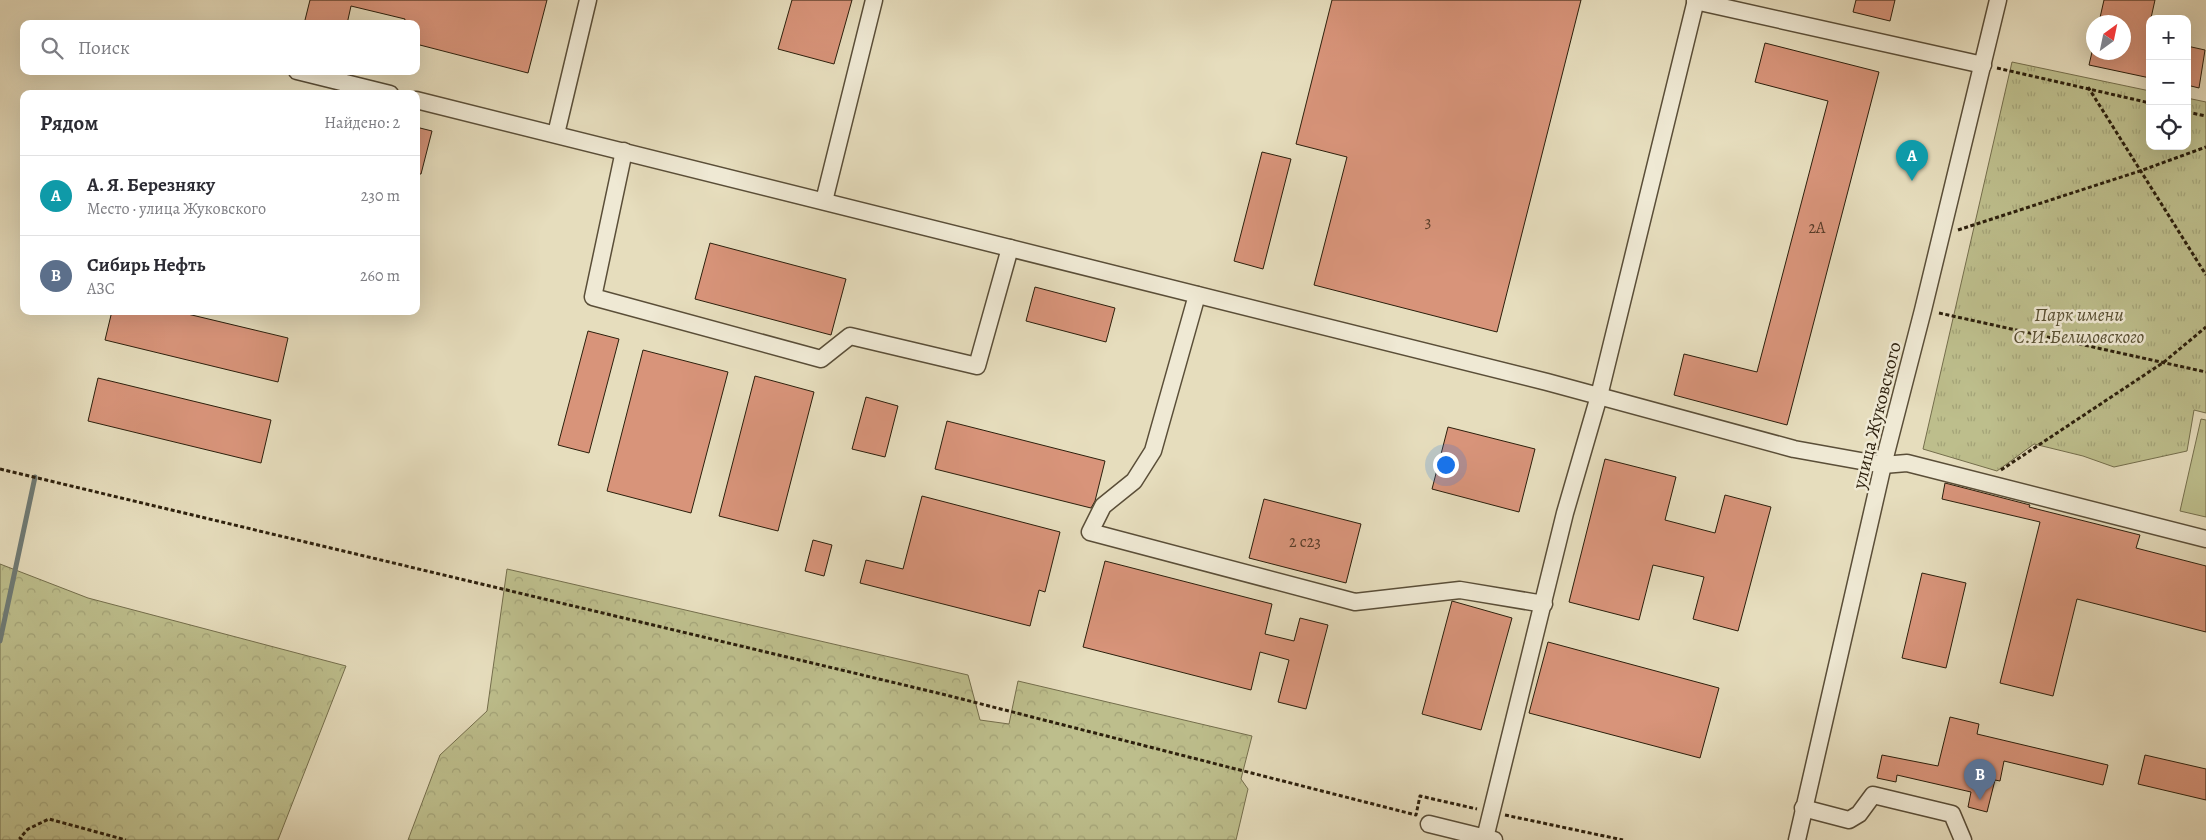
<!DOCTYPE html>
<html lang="ru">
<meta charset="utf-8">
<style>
body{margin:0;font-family:Alegreya,serif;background:#f2f2f3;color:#2b2b33}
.controls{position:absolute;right:15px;top:15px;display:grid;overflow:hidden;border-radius:10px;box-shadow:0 5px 20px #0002}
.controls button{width:45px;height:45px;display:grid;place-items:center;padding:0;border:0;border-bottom:1px solid #e1e1e2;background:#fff;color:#2b2b33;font:25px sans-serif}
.compass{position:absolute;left:2086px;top:15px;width:45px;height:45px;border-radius:50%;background:#fff;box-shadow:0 5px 20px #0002;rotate:33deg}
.you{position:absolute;left:1445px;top:464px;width:18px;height:18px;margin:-12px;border:4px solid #fff;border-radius:50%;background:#1a73e8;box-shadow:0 0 0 8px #1a73e833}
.badge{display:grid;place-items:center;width:32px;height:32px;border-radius:50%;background:#ea580c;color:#fff;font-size:16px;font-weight:700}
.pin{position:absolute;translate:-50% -41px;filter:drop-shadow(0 1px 2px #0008)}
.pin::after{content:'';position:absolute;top:26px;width:18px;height:15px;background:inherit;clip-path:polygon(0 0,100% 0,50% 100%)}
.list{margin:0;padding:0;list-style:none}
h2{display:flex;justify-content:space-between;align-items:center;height:65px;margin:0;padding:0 20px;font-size:21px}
h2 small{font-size:16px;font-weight:400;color:#7c7c81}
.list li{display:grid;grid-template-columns:32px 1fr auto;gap:15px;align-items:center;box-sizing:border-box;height:80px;padding:0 20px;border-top:1px solid #e1e1e2}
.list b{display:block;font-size:19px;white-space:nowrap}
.list p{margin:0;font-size:16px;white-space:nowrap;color:#7c7c81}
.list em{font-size:16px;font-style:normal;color:#7c7c81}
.icon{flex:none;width:28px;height:28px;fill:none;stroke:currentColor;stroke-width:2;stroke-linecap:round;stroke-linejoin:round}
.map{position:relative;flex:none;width:2206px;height:840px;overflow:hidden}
.search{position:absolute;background:#fff;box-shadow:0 5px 20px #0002;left:20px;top:20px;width:400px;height:55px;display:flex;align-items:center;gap:12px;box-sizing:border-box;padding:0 18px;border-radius:10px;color:#7c7c81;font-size:19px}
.panel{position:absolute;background:#fff;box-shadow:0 5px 20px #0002;left:20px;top:90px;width:400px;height:225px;border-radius:10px}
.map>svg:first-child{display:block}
.grass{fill:url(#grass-tufts);stroke:#746e4c}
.forest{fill:url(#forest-crowns);stroke:#746e4c}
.pitch{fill:#bdbe8c;stroke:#746e4c}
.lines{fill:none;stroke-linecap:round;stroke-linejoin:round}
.stream{stroke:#6f7b76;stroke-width:5}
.building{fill:#d8947a;stroke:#2c1f0c}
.minor-casing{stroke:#5a4e38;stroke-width:19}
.path{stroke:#2c1f0c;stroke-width:3;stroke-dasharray:4 2.5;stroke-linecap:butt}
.minor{stroke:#efe9d4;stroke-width:16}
.labels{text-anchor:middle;stroke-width:5;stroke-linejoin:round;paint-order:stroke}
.number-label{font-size:16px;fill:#573c28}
.park-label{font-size:19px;font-style:italic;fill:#584f32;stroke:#efe9d4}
.street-label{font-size:19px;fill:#2c1f0c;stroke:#efe9d4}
</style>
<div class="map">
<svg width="2206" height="840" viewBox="0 0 2206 840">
<defs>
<pattern id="grass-tufts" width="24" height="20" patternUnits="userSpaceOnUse" patternTransform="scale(1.25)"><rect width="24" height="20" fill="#bdbe8c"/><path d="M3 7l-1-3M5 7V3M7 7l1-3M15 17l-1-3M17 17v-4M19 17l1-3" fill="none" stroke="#a3a378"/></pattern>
<pattern id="forest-crowns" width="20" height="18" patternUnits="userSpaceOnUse" patternTransform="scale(1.25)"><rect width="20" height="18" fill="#bdbe8c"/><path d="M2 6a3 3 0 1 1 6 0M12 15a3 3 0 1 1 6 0" fill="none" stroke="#a3a378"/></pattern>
</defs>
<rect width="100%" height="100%" fill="#e6ddbd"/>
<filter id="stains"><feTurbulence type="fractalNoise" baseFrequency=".004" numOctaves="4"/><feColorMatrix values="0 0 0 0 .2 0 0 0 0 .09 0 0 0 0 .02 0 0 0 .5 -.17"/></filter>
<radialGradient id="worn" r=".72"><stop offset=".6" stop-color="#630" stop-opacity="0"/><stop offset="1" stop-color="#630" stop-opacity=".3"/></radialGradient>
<path class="grass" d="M2012,62L2150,91V146H2187V98L2206,102V413L2194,410L2187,451L2114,467L2083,456L2034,444L1997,471L1923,449Z"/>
<g class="forest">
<path d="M0,564L88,598L346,666L278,840H0Z"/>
<path d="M507,569L968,675L980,720L1009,724L1018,681L1252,736L1241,779L1248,789L1236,840H408L440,755L487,711Z"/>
</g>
<path class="pitch" d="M2201,419L2206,420V517L2180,511Z"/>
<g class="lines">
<path class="stream" d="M0,641L35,477"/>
</g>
<g class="building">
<path d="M310,0H547L528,73L416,44V24H404L405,19L351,6L347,24H304Z"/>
<path d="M792,0H852L834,64L778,49Z"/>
<path d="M1332,0H1581L1497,332L1314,285L1347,157L1296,144Z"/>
<path d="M1856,0H1895L1890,21L1853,12Z"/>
<path d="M2104,0H2155L2147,36H2150V78L2089,65L2092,52H2124V22H2099Z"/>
<path d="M1765,43L1879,72L1787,425L1674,395L1684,354L1757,372L1828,101L1755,82Z"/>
<path d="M2187,46L2205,50L2199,88L2187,85Z"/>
<path d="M416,127L432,131L421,174H416Z"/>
<path d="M1262,152L1291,159L1263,269L1234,261Z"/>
<path d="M710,243L846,279L831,335L695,299Z"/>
<path d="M1035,287L1115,308L1106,342L1026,321Z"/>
<path d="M112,311H175L288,338L278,382L105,340Z"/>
<path d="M588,331L619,339L589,453L558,445Z"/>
<path d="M643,350L728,372L691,513L607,491Z"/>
<path d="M755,376L814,392L778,531L719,516Z"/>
<path d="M98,378L271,420L261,463L88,421Z"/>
<path d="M866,397L898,406L885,457L852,449Z"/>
<path d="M947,421L1105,461L1095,501L1091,508L935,469Z"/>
<path d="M1448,427L1535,449L1519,512L1432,489Z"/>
<path d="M1605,459L1676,477L1665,520L1715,533L1725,495L1771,507L1738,631L1693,619L1704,577L1653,565L1639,620L1569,602Z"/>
<path d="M1945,483L2030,505L2029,507L2140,535L2136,548L2206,566V632L2077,599L2053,696L2000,683L2040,522L1942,499Z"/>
<path d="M922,496L1060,532L1045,592L1039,590L1030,626L860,583L866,560L903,569Z"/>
<path d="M1264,499L1361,524L1346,583L1249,558Z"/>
<path d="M813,540L832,545L824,576L805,571Z"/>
<path d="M1105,561L1272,604L1265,634L1294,641L1300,618L1328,625L1306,709L1278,702L1289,660L1260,652L1251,690L1083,647Z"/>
<path d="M1922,573L1966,583L1946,668L1902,658Z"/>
<path d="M1452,601L1512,618L1481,730L1422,714Z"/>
<path d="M1548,642L1719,688L1700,758L1529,713Z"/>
<path d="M1950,717L1979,724L1977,734L2108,765L2103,785L2004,761L2000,781L1995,780L1987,812L1968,807L1971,792L1897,775L1896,782L1877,778L1882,755L1938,766Z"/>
<path d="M2145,755L2206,769V800L2138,784Z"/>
</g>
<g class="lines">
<g class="minor-casing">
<g id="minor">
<path d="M1695,1L1983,65"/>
<path d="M297,71L390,94"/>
<path d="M416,100L1547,382L1794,449L1883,465L1907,463L2206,539"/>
<path d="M556,134L588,0"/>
<path d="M624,151L593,297L821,359L850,336L977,366L1010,248"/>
<path d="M824,201L874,0"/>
<path d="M1197,295L1153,451L1134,481L1103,506L1090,532L1355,602L1460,590L1544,604"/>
<path d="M1803,808L1849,820L1859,814L1873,795L1952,814L1963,840"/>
<path d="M1429,824L1494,840"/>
<path d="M1485,838L1565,513L1599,396L1696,0"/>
<path d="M1797,840L1883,465L1923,310L1998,0"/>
</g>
</g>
<g class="path">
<path d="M1997,68L2150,103"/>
<path d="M2088,87L2206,275"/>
<path d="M2187,112L2206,116"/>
<path d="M1958,230L2140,171L2206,147"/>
<path d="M1939,313L2206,372"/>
<path d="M0,469L946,695L1416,815L1420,796L1477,809"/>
<path d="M2001,470L2164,362L2206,327"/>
<path d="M1505,815L1623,840"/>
<path d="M22,840L20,838L28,829L49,819L126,840"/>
</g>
<use href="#minor" class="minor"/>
</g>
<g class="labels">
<g class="number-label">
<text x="1428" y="227">3</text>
<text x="1817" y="233">2А</text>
<text x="1305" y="547">2 с23</text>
</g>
<g class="park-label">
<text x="2079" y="321">Парк имени<tspan x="2079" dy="22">С.И.Белиловского</tspan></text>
</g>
<g class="street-label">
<text transform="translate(1876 415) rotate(-76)" y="7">улица Жуковского</text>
</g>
</g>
<rect width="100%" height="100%" filter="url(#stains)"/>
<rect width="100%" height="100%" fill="url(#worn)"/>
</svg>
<div class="controls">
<button>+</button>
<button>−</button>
<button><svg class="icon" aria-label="locate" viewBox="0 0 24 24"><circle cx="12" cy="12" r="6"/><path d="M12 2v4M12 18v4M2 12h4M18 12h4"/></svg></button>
</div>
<svg class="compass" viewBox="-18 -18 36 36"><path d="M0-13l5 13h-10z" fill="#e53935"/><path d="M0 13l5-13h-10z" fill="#7c7c81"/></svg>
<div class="you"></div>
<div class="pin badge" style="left:1912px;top:181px;background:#0f9aa8">A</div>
<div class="pin badge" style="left:1980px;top:800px;background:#5c6f8a">B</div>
<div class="search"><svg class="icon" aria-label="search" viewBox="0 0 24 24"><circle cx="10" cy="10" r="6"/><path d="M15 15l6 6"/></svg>Поиск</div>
<section class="panel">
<h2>Рядом<small>Найдено: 2</small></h2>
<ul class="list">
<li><span class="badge" style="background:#0f9aa8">A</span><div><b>А. Я. Березняку</b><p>Место · улица Жуковского</p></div><em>230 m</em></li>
<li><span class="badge" style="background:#5c6f8a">B</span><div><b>Сибирь Нефть</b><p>АЗС</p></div><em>260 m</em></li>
</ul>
</section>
</div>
